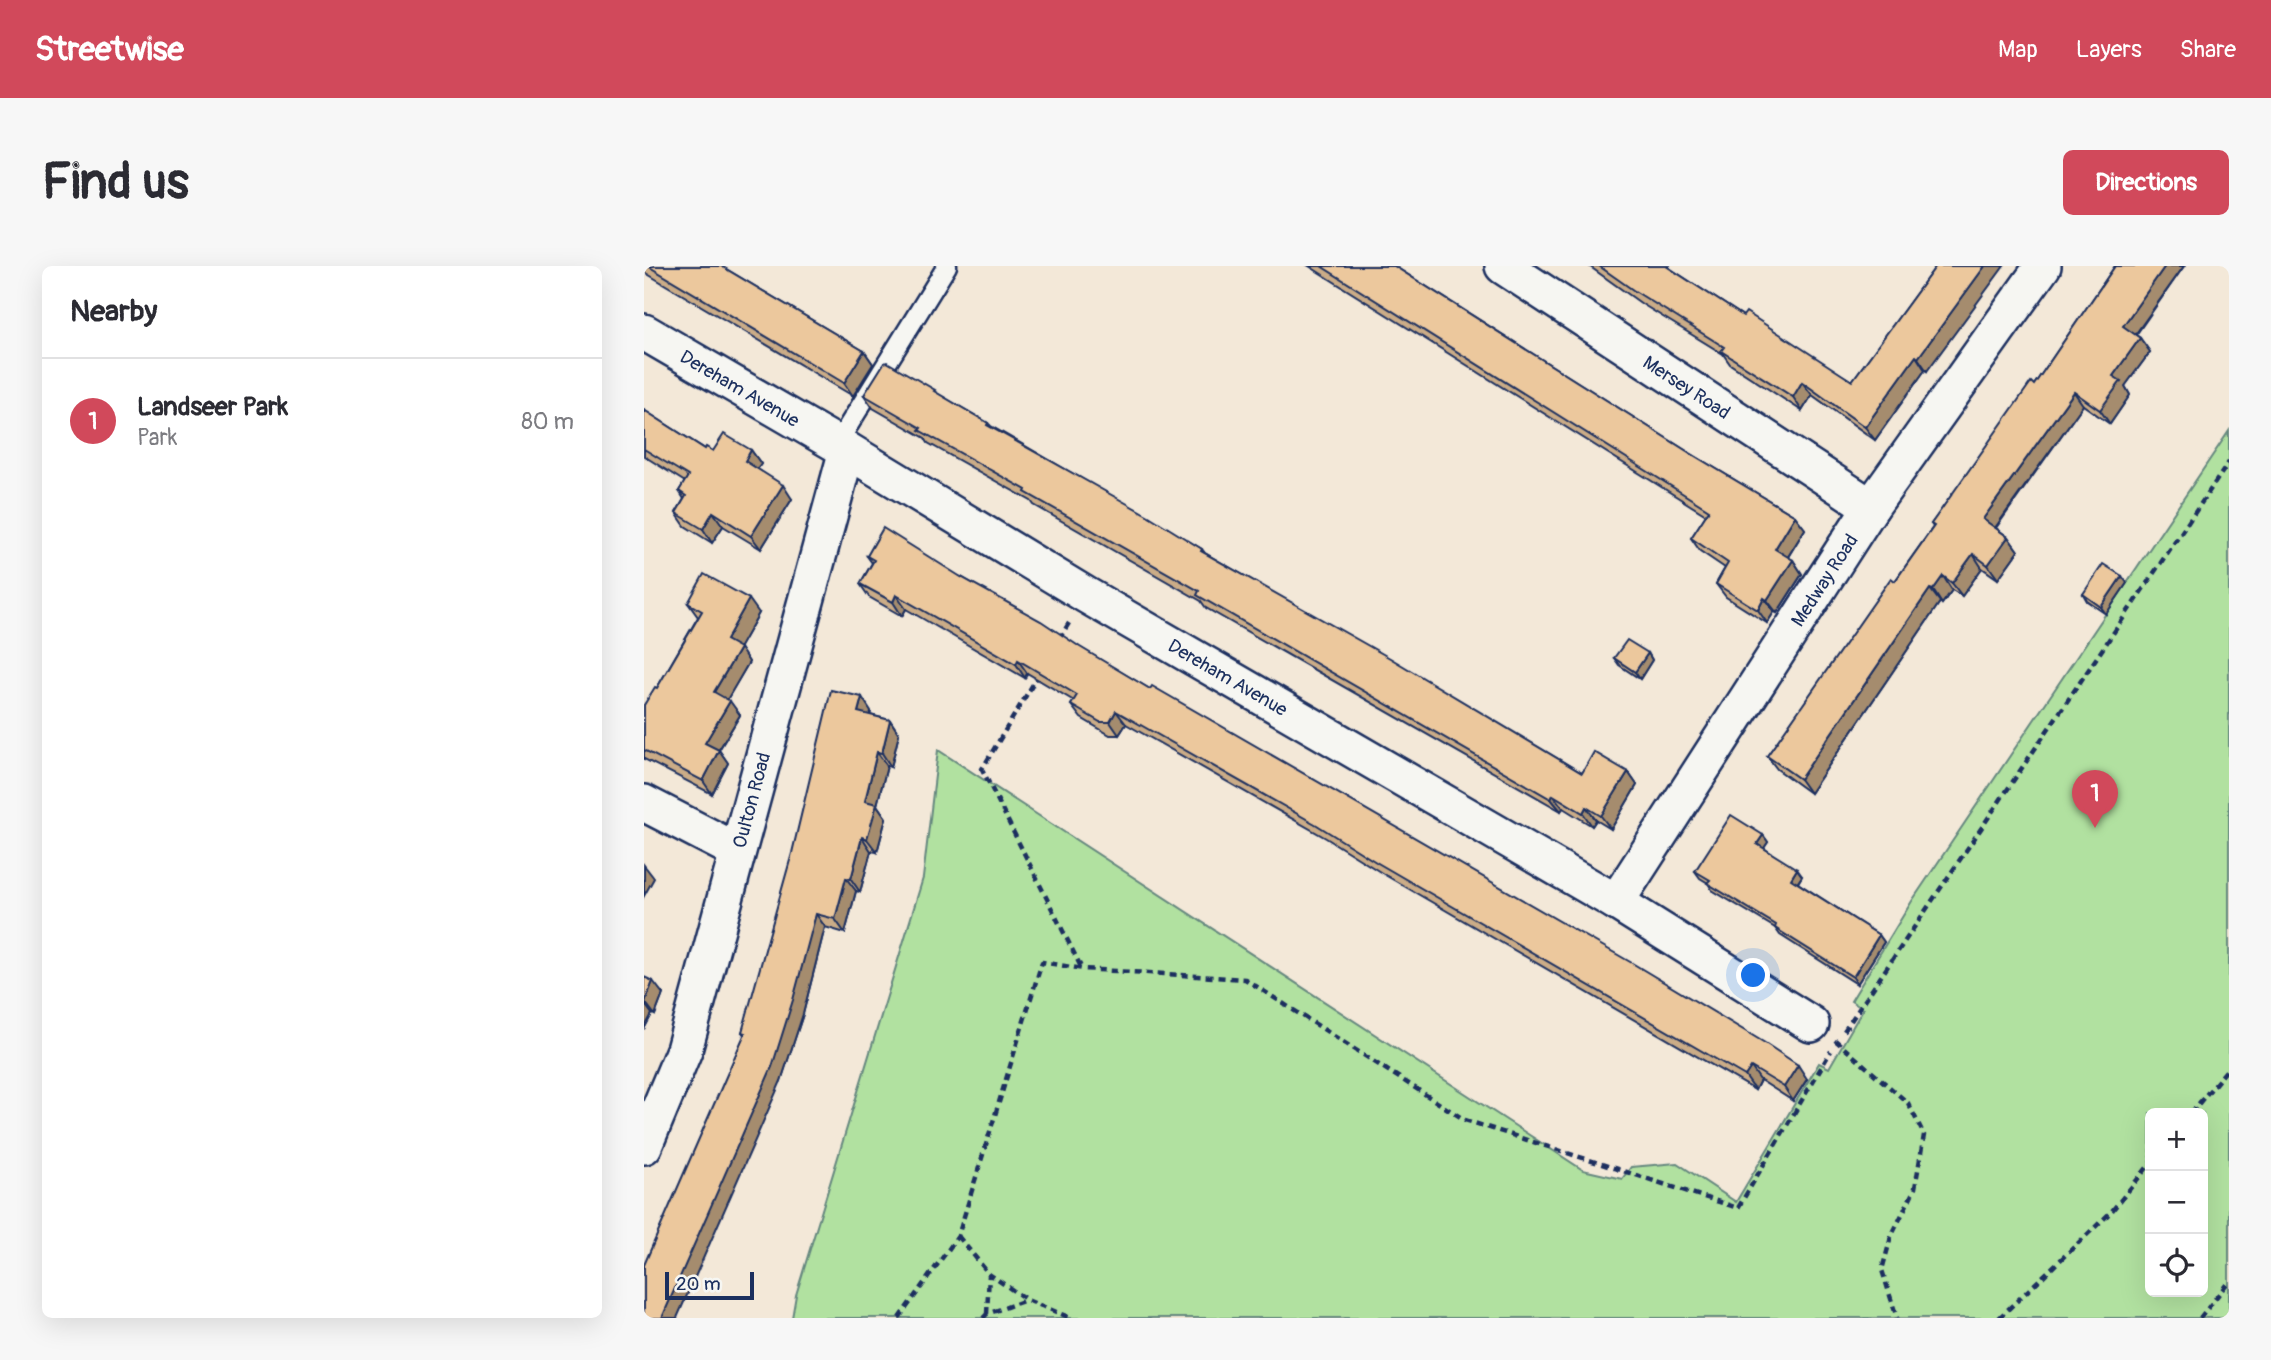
<!DOCTYPE html>
<meta charset="utf-8">
<style>
body{margin:0;font-family:Pangolin,sans-serif;background:#f7f7f7;color:#2b2b33}
.controls{position:absolute;right:21px;bottom:21px;display:grid;overflow:hidden;border-radius:10px;box-shadow:0 7px 28px #0002}
.controls button{width:63px;height:63px;display:grid;place-items:center;padding:0;border:0;border-bottom:2px solid #e1e1e2;background:#fff;color:#2b2b33;font:35px sans-serif}
.scale{position:absolute;left:21px;bottom:18px;width:89px;box-sizing:border-box;padding-left:7px;border:4px solid #1b2f5e;border-top:0;font-size:19px;line-height:24px;white-space:nowrap;color:#1b2f5e;-webkit-text-stroke:5px #f6f6f2;paint-order:stroke}
.you{position:absolute;left:1110px;top:710px;width:24px;height:24px;margin:-18px;border:5px solid #fff;border-radius:50%;background:#1a73e8;box-shadow:0 0 0 10px #1a73e833}
.badge{display:grid;place-items:center;width:46px;height:46px;border-radius:50%;background:#d1495b;color:#fff;font-size:23px;font-weight:700}
.pin{position:absolute;translate:-50% -58px;filter:drop-shadow(0 2px 4px #0008)}
.pin::after{content:'';position:absolute;top:37px;width:24px;height:21px;background:inherit;clip-path:polygon(0 0,100% 0,50% 100%)}
.list{margin:0;padding:0;list-style:none}
h2{display:flex;justify-content:space-between;align-items:center;height:91px;margin:0;padding:0 28px;font-size:30px}
h2 small{font-size:23px;font-weight:400;color:#7c7c81}
.list li{display:grid;grid-template-columns:46px 1fr auto;gap:21px;align-items:center;box-sizing:border-box;height:126px;padding:0 28px;border-top:2px solid #e1e1e2}
.list b{display:block;font-size:26px;white-space:nowrap}
.list p{margin:0;font-size:23px;white-space:nowrap;color:#7c7c81}
.list em{font-size:23px;font-style:normal;color:#7c7c81}
.icon{flex:none;width:38px;height:38px;fill:none;stroke:currentColor;stroke-width:2;stroke-linecap:round;stroke-linejoin:round}
.map{position:relative;flex:none;width:1585px;height:1052px;overflow:hidden;border-radius:10px}
header{display:flex;align-items:center;gap:42px;box-sizing:border-box;height:98px;padding:0 35px;background:#d1495b;color:#fff}
header strong{font-size:33px}
nav{display:flex;gap:38px;margin-inline-start:auto;font-size:24px}
.intro{display:flex;align-items:center;justify-content:space-between;box-sizing:border-box;height:168px;padding:0 42px}
h1{margin:0;font-size:49px}
.button{padding:18px 32px;border-radius:10px;background:#d1495b;color:#fff;font-size:24px;font-weight:700}
main{display:flex;gap:42px;padding:0 42px}
aside{flex:1;background:#fff;border-radius:10px;box-shadow:0 7px 28px #0002}
.map>svg:first-child{display:block}
.green{fill:#b1e1a0;stroke:#66887f;stroke-width:2;fill-rule:evenodd}
.lines{fill:none;stroke-linecap:round;stroke-linejoin:round}
.service-casing{stroke:#1b2f5e;stroke-width:23}
.minor-casing{stroke:#1b2f5e;stroke-width:40}
.path{stroke:#1b2f5e;stroke-width:4.5;stroke-dasharray:7 5;stroke-linecap:butt}
.service{stroke:#f6f6f2;stroke-width:18}
.minor{stroke:#f6f6f2;stroke-width:35}
.wall{fill:#cbac87;stroke:#1b2f5e;stroke-width:2}
.shaded-wall{fill:#a58c6e;stroke:#1b2f5e;stroke-width:2}
.building{fill:#ecc89d;stroke:#1b2f5e;stroke-width:2}
.labels{text-anchor:middle;stroke-width:5;stroke-linejoin:round;paint-order:stroke}
.street-label{font-size:19px;fill:#1b2f5e;stroke:#f6f6f2}
</style>
<header>
<strong>Streetwise</strong>
<nav><a>Map</a><a>Layers</a><a>Share</a></nav>
</header>
<div class="intro"><h1>Find us</h1><a class="button">Directions</a></div>
<main>
<aside>
<h2>Nearby<small></small></h2>
<ul class="list">
<li><span class="badge">1</span><div><b>Landseer Park</b><p>Park</p></div><em>80 m</em></li>
</ul>
</aside>
<div class="map">
<svg width="1585" height="1052" viewBox="0 0 1585 1052">
<rect width="100%" height="100%" fill="#f3e8d8"/>
<filter id="ink" filterUnits="userSpaceOnUse"><feTurbulence type="fractalNoise" baseFrequency=".0143" numOctaves="2"/><feDisplacementMap in="SourceGraphic" scale="14" xChannelSelector="R" yChannelSelector="G"/><feConvolveMatrix kernelMatrix="1 2 1 2 8 2 1 2 1" color-interpolation-filters="sRGB"/></filter>
<g filter="url(#ink)">
<path class="green" d="M1585,165V1052H148L152,1029L279,612L294,484L939,904L978,913L987,901L1033,897L1092,936L1175,797L1185,802L1219,743L1207,735L1268,635ZM1506,847H1559V1026H1506Z"/>
<g class="lines">
<g class="service-casing">
<path id="service" d="M193,178L303,0"/>
</g>
<g class="minor-casing">
<g id="minor">
<path d="M859,0L1227,241"/>
<path d="M0,66L203,184L442,329L972,636L1167,758"/>
<path d="M0,537L93,585"/>
<path d="M972,636L1227,241L1399,0"/>
<path d="M0,880L40,784L203,184"/>
</g>
</g>
<g class="path">
<path d="M415,373L425,357"/>
<path d="M395,408L338,503L438,703"/>
<path d="M1200,765L1585,196"/>
<path d="M1191,774L1264,837L1280,869L1271,922L1247,971L1238,1004L1253,1052"/>
<path d="M1547,847L1585,801"/>
<path d="M314,970L345,1008L383,1034L427,1052"/>
<path d="M343,1048L345,1008"/>
<path d="M255,1052L314,970L398,696L439,703L601,713L821,854L1094,942L1187,785"/>
<path d="M339,1052L343,1048L382,1034"/>
<path d="M1355,1052L1467,946L1506,898"/>
<path d="M1556,1052L1585,1015"/>
</g>
<use href="#service" class="service"/>
<use href="#minor" class="minor"/>
</g>
<g class="wall">
<path d="M0,0H77L220,85L229,98L209,130L0,6Z"/>
<path d="M665,0H750L1046,187L1151,250L1161,263L1144,291L1149,294L1158,308L1133,347L1130,346L1123,357L1082,331L1072,318L1081,302L1056,285L1047,272L1062,249Z"/>
<path d="M945,0H1025L1024,1L1099,50L1208,115L1292,0L1283,105L1281,104L1231,174L1168,129L1158,145L1086,98L1079,88L998,38Z"/>
<path d="M1471,0H1540L1492,69L1496,72L1506,86L1481,120L1486,129L1466,158L1439,139L1352,262L1364,271L1374,285L1354,313L1338,302L1318,330L1308,324L1298,338L1296,336L1166,527L1133,503L1123,490L1251,315L1289,261L1287,258L1390,119Z"/>
<path d="M294,128L344,157L347,160L558,283L561,287L938,507L984,506L993,519L967,563L952,554L948,560L919,542L917,545L562,342L557,335L390,239L387,235L284,177L281,172L229,142L220,129Z"/>
<path d="M0,144L61,183L69,185L107,184L117,198L113,203L148,233L117,283L79,260L68,277L41,260L32,247L40,233L35,225L41,216L0,190Z"/>
<path d="M223,290L317,311L1163,813L1149,835L1116,814L1111,824L741,609L682,572L482,458L475,469H466L437,452L427,439L430,435L383,407L381,412L262,343L258,350L225,331L216,318L228,297Z"/>
<path d="M1483,317L1462,348L1443,335L1439,328Z"/>
<path d="M44,337L115,347L95,382L105,396L83,433L96,449L75,484L84,497L68,528L0,493V439L13,422L54,351Z"/>
<path d="M1004,387L1008,394L996,413L975,399L970,392Z"/>
<path d="M227,445L226,449L246,454L255,468L247,501L243,500L233,539L242,552L233,586L227,585L216,626L212,625L201,667L181,661L159,748L137,815L98,766Z"/>
<path d="M1119,569L1124,576L1120,582L1158,610L1154,617L1235,669L1240,676L1213,718L1136,669L1131,662L1068,624L1064,617L1056,612L1051,605Z"/>
<path d="M0,711L19,728L11,749L8,748L0,763Z"/>
</g>
<g class="shaded-wall">
<path d="M1341,0H1360L1283,105L1274,92Z"/>
<path d="M1521,0H1540L1488,73L1479,60Z"/>
<path d="M1496,72L1506,86L1481,120L1486,129L1466,158L1456,144L1469,110Z"/>
<path d="M220,85L229,98L209,130L200,117Z"/>
<path d="M1272,90L1281,104L1231,174L1221,161Z"/>
<path d="M1158,116L1168,129L1158,145L1149,131Z"/>
<path d="M1430,126L1439,139L1348,266L1339,253Z"/>
<path d="M107,184L117,198L110,208L101,195Z"/>
<path d="M139,219L148,233L117,283L107,270Z"/>
<path d="M69,246L79,260L68,277L59,263Z"/>
<path d="M1151,250L1161,263L1140,297L1131,283Z"/>
<path d="M1364,271L1374,285L1354,313L1344,299Z"/>
<path d="M1329,288L1338,302L1318,330L1308,317Z"/>
<path d="M1149,294L1158,308L1133,347L1123,334Z"/>
<path d="M1299,310L1308,324L1298,338L1289,324Z"/>
<path d="M1478,310L1483,317L1462,348L1457,341Z"/>
<path d="M1286,323L1296,336L1166,527L1156,513Z"/>
<path d="M252,329L262,343L258,350L249,336Z"/>
<path d="M1120,332L1130,346L1123,357L1114,344Z"/>
<path d="M105,333L115,347L92,388L82,374Z"/>
<path d="M96,382L105,396L80,439L70,426Z"/>
<path d="M1004,387L1008,394L996,413L991,406Z"/>
<path d="M374,394L383,407L381,412L372,398Z"/>
<path d="M218,431L227,445L224,460L214,446Z"/>
<path d="M86,435L96,449L71,490L61,477Z"/>
<path d="M472,445L482,458L475,469L466,456Z"/>
<path d="M246,454L255,468L247,501L238,487Z"/>
<path d="M75,484L84,497L68,528L59,515Z"/>
<path d="M233,486L243,500L233,539L242,552L233,586L223,573L221,535Z"/>
<path d="M984,506L993,519L967,563L957,550Z"/>
<path d="M909,529L919,542L917,545L907,533Z"/>
<path d="M942,541L952,554L948,560L939,547Z"/>
<path d="M1119,569L1124,576L1118,585L1113,578Z"/>
<path d="M218,571L227,585L216,626L207,613Z"/>
<path d="M0,599L10,612L0,630Z"/>
<path d="M1153,603L1158,610L1152,619L1147,613Z"/>
<path d="M202,612L212,625L201,667L191,653Z"/>
<path d="M172,648L181,661L159,748L137,815L33,1052H18Z"/>
<path d="M1235,669L1240,676L1213,718L1209,711Z"/>
<path d="M9,715L19,728L11,749L1,736Z"/>
<path d="M0,737L8,748L0,763Z"/>
<path d="M1154,799L1163,813L1149,835L1140,821Z"/>
<path d="M1107,801L1116,814L1111,824L1101,810Z"/>
</g>
<g class="building">
<path d="M4,0H77L220,85L200,117Z"/>
<path d="M677,0H750L1046,187L1151,250L1131,283L1149,294L1123,334L1120,332L1114,344L1072,318L1084,297L1047,272L1065,244Z"/>
<path d="M955,0H1022L1099,50L1102,46L1208,115L1292,0H1341L1274,92L1272,90L1221,161L1158,116L1149,131L1077,85L1080,81L989,24Z"/>
<path d="M1471,0H1521L1479,60L1496,72L1469,110L1477,115L1456,144L1430,126L1339,253L1364,271L1344,299L1329,288L1308,317L1299,310L1289,324L1286,323L1156,513L1123,490L1247,312L1251,315L1290,260L1287,258L1387,116L1390,119Z"/>
<path d="M243,96L291,124L290,125L344,157L343,159L505,250L558,283L557,285L746,392L938,507L950,486L984,506L957,550L942,541L939,547L909,529L907,533L553,329L555,325L381,226L382,224L275,164L277,162L220,129L240,97Z"/>
<path d="M0,144L61,183L62,181L69,185L80,168L107,184L101,195L139,219L107,270L69,246L59,263L32,247L42,230L35,225L44,210L0,183Z"/>
<path d="M239,262L317,311L397,355L436,381L506,423L508,420L988,697L1121,777L1154,799L1140,821L1107,801L1101,810L732,596L673,559L472,445L466,456H456L427,439L433,429L374,394L372,398L252,329L249,336L216,318L230,294L223,290Z"/>
<path d="M1459,298L1478,310L1457,341L1439,328Z"/>
<path d="M60,308L105,333L82,374L96,382L70,426L86,435L61,477L75,484L59,515L0,484V439L11,421L13,422L58,345L44,337Z"/>
<path d="M983,374L1004,387L991,406L970,392Z"/>
<path d="M187,424L218,431L214,446L246,454L238,487L233,486L221,535L233,538L223,573L218,571L207,613L202,612L191,653L172,648L149,734L128,801L18,1052H0V999L101,767L98,766L148,587Z"/>
<path d="M1087,549L1119,569L1113,578L1153,603L1147,613L1235,669L1209,711L1131,662L1132,659L1063,617L1066,614L1051,605Z"/>
<path d="M0,711L9,715L1,736L0,735Z"/>
</g>
</g>
<g class="labels">
<g class="street-label">
<text transform="translate(1043 121) rotate(33)" y="7">Mersey Road</text>
<text transform="translate(96 122) rotate(30)" y="7">Dereham Avenue</text>
<text transform="translate(1180 314) rotate(-57)" y="7">Medway Road</text>
<text transform="translate(584 411) rotate(30)" y="7">Dereham Avenue</text>
<text transform="translate(107 534) rotate(-75)" y="7">Oulton Road</text>
</g>
</g>
</svg>
<div class="controls">
<button>+</button>
<button>−</button>
<button><svg class="icon" aria-label="locate" viewBox="0 0 24 24"><circle cx="12" cy="12" r="6"/><path d="M12 2v4M12 18v4M2 12h4M18 12h4"/></svg></button>
</div>
<div class="scale">20 m</div>
<div class="you"></div>
<div class="pin badge" style="left:1451px;top:562px">1</div>
</div>
</main>
